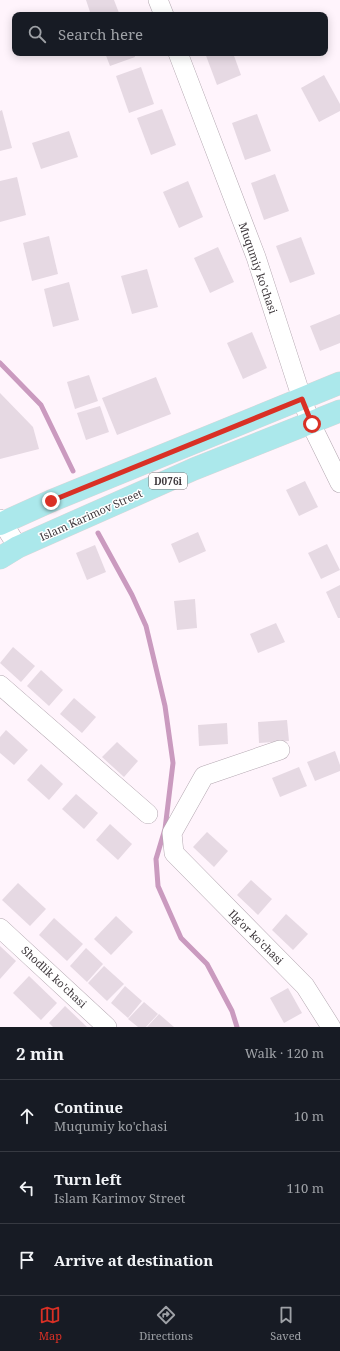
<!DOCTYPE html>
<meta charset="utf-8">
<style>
body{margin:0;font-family:"Noto Serif",serif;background:#20242c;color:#f1f3f6}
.stop{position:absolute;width:12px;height:12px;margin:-9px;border:3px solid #d93025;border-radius:50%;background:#fff}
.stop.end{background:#d93025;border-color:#fff;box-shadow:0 1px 4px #0008}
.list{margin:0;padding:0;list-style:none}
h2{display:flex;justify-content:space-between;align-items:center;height:52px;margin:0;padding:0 16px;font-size:17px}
h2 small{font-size:13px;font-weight:400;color:#9ea1a6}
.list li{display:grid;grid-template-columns:26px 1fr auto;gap:12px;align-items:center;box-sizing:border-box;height:72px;padding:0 16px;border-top:1px solid #363941}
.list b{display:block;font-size:15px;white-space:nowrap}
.list p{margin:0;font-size:13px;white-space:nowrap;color:#9ea1a6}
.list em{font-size:13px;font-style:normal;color:#9ea1a6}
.icon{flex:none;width:22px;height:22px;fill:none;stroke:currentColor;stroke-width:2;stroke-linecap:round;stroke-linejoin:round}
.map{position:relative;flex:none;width:340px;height:1027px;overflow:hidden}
.search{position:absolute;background:#171b24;box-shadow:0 2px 10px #0003;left:12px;right:12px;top:12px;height:44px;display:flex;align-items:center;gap:10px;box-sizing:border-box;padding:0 14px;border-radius:8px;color:#9ea1a6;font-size:15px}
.sheet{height:268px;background:#171b24}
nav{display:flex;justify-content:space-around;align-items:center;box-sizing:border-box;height:56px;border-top:1px solid #363941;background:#171b24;font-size:11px;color:#9ea1a6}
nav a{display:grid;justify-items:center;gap:2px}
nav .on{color:#d93025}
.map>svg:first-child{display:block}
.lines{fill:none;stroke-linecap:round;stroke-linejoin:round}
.stream{stroke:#ca9abf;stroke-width:5}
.building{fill:#e6d9e3}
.minor-casing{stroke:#b3a7b0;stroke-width:20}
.primary-casing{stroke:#d9d7d8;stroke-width:23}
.minor{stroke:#fff;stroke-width:19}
.primary{stroke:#abe8eb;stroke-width:22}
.route{stroke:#d93025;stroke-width:5}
.labels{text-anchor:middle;stroke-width:3;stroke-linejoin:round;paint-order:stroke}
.shield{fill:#fff;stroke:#797477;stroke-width:1}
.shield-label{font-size:10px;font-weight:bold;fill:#3f393d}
.street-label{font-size:11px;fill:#3f393d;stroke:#fff}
</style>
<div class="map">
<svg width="340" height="1027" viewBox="0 0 340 1027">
<rect width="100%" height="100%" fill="#fff4fc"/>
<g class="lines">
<g class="stream">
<path d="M0,363L41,405L73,471"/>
<path d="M98,533L132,595L146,626L165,706L173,763L165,829L156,859L158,886L181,938L207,964L232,1011L237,1027"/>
</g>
</g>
<g class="building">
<path d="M86,0H114L119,13L113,15H91Z"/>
<path d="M105,53H134L135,57L110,66Z"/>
<path d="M205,53H233L241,75L217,85Z"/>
<path d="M141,67L154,104L129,113L116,76Z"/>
<path d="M324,75L340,104V111L319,122L301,88Z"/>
<path d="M162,109L176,145L151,155L137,118Z"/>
<path d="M2,110L12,148L0,151V111Z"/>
<path d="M257,114L271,151L245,160L232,123Z"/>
<path d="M69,131L78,157L41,169L32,143Z"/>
<path d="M275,174L289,211L264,220L251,183Z"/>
<path d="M17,177L26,215L0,222V181Z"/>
<path d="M188,181L203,217L179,228L163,192Z"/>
<path d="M49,236L58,274L32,281L23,243Z"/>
<path d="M301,237L315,274L290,283L276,246Z"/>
<path d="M218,247L234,282L210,293L194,258Z"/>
<path d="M147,269L158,307L132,314L121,276Z"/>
<path d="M69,282L79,320L53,327L44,289Z"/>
<path d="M340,314V343L320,351L310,326Z"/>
<path d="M252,332L267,368L243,379L227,343Z"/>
<path d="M89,375L98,401L75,409L67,382Z"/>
<path d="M156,377L171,414L117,435L102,398Z"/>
<path d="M0,393L33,427L39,449L0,459Z"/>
<path d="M100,406L109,432L86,440L77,413Z"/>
<path d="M305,481L318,507L299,516L286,490Z"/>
<path d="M198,532L206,551L179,563L171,544Z"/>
<path d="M327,544L340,570L321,579L308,553Z"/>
<path d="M95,545L106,572L87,580L76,553Z"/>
<path d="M340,585V618H338L326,592Z"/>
<path d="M195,599L197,628L177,630L174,601Z"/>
<path d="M276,623L285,642L258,653L250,634Z"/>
<path d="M13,647L35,666L21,682L0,663Z"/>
<path d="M41,670L63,690L49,706L27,686Z"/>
<path d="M74,698L96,717L82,733L60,714Z"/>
<path d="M287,720L289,741L259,743L258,722Z"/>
<path d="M227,723L228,744L199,746L198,725Z"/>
<path d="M6,730L28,750L14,765L0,753V737Z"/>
<path d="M117,742L138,761L124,777L102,757Z"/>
<path d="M335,751L340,765V771L315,781L307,762Z"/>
<path d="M41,764L63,784L49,800L27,780Z"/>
<path d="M299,767L307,786L280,797L272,778Z"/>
<path d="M76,794L98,813L84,829L62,809Z"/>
<path d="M110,824L132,844L118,860L96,840Z"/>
<path d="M207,832L228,851L214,867L193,847Z"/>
<path d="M251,880L272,899L258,915L237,895Z"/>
<path d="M18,883L46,909L30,926L2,900Z"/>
<path d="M286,914L308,934L293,950L272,930Z"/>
<path d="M116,916L133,932L111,955L94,939Z"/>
<path d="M54,918L83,944L67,961L39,935Z"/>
<path d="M0,946L16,961L0,979Z"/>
<path d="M86,948L103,964L87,982L70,966Z"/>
<path d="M104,966L124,984L107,1001L88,983Z"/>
<path d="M29,976L57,1003L41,1020L13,993Z"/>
<path d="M125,986L142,1001L128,1018L111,1003Z"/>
<path d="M288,988L302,1013L284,1023L270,998Z"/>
<path d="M144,1002L158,1014L146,1027H138L128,1019Z"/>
<path d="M65,1006L87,1027H53L49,1023Z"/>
<path d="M159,1014L174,1027H147Z"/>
</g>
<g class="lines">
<g class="minor-casing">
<g id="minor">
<path d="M158,0L164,15"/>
<path d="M178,53L256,257L302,399L311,424L340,483"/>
<path d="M0,519L18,547"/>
<path d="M0,685L148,814"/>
<path d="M280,750L204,776L172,833L174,853L305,986L331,1027"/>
<path d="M0,928L107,1027"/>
</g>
</g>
<g class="primary-casing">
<g id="primary">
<path d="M0,524L51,501L340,383"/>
<path d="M0,558L18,547L194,469L340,411"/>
</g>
</g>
<use href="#minor" class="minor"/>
<use href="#primary" class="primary"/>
</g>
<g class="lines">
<path class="route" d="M51,501L302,399L312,424"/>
</g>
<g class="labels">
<rect class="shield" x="149" y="473" width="38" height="16" rx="3"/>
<g class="shield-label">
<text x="168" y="485">D076i</text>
</g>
<g class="street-label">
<text transform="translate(258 268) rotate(71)" y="4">Muqumiy ko'chasi</text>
<text transform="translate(91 515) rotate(-24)" y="4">Islam Karimov Street</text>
<text transform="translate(256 937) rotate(45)" y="4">Ilg'or ko'chasi</text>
<text transform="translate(54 977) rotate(43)" y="4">Shodlik ko'chasi</text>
</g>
</g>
</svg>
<div class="stop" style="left:312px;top:424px"></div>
<div class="stop end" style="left:51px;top:501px"></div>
<div class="search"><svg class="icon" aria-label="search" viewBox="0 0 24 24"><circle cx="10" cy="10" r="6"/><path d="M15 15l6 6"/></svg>Search here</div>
</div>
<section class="sheet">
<h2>2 min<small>Walk · 120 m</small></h2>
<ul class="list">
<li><svg class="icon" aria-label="ahead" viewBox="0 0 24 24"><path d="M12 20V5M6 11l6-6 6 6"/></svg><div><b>Continue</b><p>Muqumiy ko'chasi</p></div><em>10 m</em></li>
<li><svg class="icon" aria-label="left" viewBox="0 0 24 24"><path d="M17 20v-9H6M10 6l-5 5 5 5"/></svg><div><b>Turn left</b><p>Islam Karimov Street</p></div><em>110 m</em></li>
<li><svg class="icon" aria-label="arrive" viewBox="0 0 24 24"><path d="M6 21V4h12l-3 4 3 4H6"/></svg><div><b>Arrive at destination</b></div></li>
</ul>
</section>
<nav>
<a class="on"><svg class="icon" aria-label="map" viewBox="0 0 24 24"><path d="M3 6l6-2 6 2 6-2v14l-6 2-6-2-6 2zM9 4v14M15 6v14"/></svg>Map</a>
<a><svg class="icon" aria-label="directions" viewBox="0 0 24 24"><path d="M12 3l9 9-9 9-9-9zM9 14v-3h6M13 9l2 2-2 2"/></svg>Directions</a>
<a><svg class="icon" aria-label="saved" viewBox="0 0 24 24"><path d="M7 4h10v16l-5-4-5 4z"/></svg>Saved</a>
</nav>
